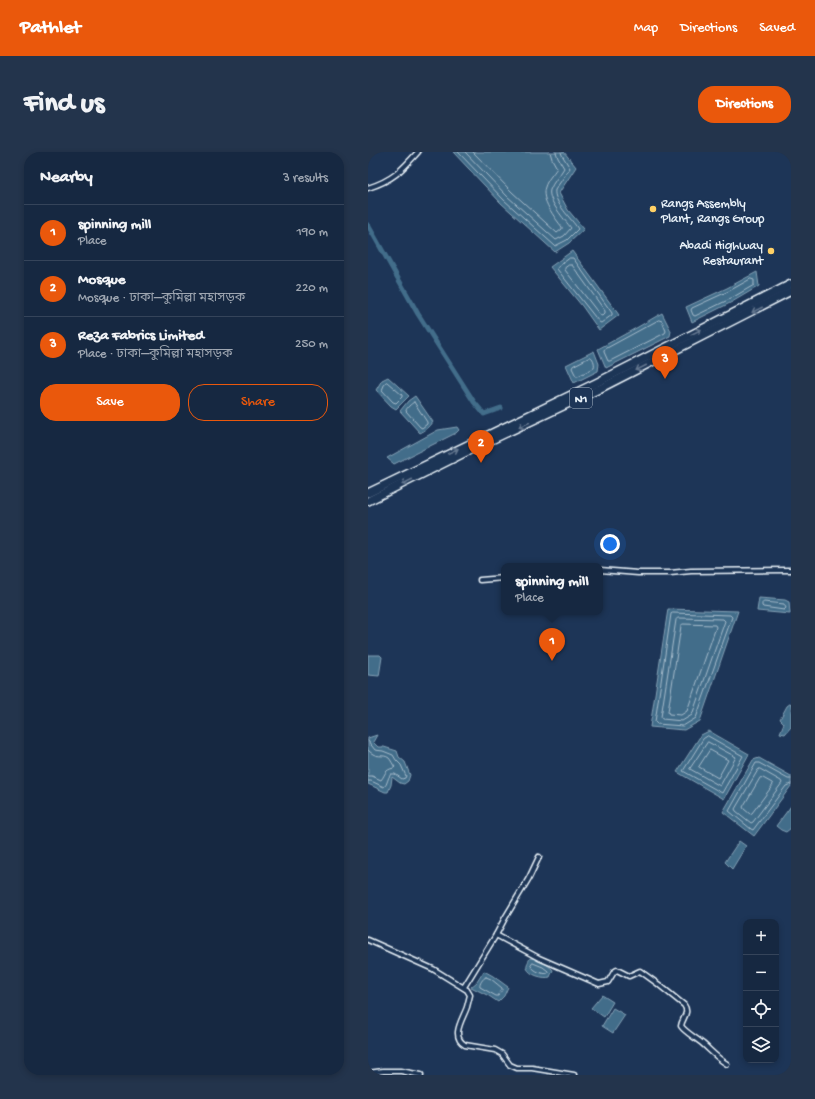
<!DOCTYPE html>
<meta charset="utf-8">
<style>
body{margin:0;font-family:"Gochi Hand","Noto Sans Bengali",sans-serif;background:#23344c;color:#f1f3f6}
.controls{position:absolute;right:12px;bottom:12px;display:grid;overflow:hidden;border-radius:8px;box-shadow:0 2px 6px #0003}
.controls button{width:36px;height:36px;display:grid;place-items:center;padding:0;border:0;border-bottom:1px solid #35445a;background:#162841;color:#f1f3f6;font:20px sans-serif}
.you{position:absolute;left:242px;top:392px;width:14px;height:14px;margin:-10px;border:3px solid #fff;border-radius:50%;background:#1a73e8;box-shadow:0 0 0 6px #1a73e833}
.badge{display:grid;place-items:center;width:26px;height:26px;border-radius:50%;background:#ea580c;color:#fff;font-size:13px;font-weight:700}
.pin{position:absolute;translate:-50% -33px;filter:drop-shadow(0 1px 2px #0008)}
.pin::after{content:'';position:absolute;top:21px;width:14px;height:12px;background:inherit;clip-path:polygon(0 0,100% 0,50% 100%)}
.popup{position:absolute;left:133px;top:411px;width:102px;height:52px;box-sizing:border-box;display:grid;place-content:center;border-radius:8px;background:#162841;filter:drop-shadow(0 1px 3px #0005);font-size:13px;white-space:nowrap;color:#9ea6b1}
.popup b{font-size:15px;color:#f1f3f6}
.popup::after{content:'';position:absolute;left:50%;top:100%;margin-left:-8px;border:8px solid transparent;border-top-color:#162841}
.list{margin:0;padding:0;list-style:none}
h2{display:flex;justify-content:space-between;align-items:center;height:52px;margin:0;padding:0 16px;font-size:17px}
h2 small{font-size:13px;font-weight:400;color:#9ea6b1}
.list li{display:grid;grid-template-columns:26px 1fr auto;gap:12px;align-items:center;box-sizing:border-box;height:56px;padding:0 16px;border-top:1px solid #35445a}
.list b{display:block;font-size:15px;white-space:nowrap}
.list p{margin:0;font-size:13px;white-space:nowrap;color:#9ea6b1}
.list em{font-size:13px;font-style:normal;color:#9ea6b1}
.actions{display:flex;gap:8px;padding:12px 16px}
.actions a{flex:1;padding:9px 0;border:1px solid #ea580c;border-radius:16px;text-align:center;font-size:14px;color:#ea580c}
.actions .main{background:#ea580c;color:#fff}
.icon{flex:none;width:22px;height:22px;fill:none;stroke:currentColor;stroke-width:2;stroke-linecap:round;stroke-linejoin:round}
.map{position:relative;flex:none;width:423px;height:923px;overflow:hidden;border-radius:16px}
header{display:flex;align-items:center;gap:24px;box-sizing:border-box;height:56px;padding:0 20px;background:#ea580c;color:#fff}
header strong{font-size:19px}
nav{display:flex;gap:22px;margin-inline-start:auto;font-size:14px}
.intro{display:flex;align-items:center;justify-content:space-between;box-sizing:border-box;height:96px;padding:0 24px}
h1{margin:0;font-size:28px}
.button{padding:10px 18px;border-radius:16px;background:#ea580c;color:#fff;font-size:14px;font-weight:700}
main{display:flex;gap:24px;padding:0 24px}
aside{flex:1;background:#162841;border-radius:16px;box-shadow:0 2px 6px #0003}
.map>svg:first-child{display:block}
.water{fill:#436d8a;stroke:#85a2b6}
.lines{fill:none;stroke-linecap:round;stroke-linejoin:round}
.shore{stroke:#a6bccc;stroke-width:1}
.canal{stroke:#436d8a;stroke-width:5}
.street-casing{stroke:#e8f1f8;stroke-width:7}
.highway-casing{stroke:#e8f1f8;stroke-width:10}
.street{stroke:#1d3557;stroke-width:4}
.highway{stroke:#1d3557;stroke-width:7}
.oneway{stroke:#64778f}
.poi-dot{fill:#ffd166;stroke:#1d3557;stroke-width:1.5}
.labels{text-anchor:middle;stroke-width:3;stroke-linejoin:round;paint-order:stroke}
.shield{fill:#1d3557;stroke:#abb9c8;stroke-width:1}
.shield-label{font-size:12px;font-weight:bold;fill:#e8f1f8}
.poi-label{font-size:13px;fill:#e8f1f8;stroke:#1d3557;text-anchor:start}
</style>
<header>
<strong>Pathlet</strong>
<nav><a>Map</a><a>Directions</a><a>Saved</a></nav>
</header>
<div class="intro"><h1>Find us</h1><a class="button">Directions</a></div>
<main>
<aside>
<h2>Nearby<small>3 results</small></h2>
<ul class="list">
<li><span class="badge">1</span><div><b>spinning mill</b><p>Place</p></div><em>190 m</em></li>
<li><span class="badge">2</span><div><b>Mosque</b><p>Mosque · ঢাকা–কুমিল্লা মহাসড়ক</p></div><em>220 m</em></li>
<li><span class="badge">3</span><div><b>Reza Fabrics Limited</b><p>Place · ঢাকা–কুমিল্লা মহাসড়ক</p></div><em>250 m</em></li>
</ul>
<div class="actions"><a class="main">Save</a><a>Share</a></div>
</aside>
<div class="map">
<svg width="423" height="923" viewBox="0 0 423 923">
<rect width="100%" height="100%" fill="#1d3557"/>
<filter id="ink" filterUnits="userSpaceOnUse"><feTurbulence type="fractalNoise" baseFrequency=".025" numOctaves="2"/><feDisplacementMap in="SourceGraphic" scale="8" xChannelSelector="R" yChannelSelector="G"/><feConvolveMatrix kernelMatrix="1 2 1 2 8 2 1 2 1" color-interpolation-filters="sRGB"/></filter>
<g filter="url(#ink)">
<g class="water">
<path d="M85,0H196L208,15L191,41L200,58L216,77L201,91L187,100L133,51Z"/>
<path d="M204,99L251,163L231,178L214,154L182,115Z"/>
<path d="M389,120L391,134L364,150L324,170L318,155L359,136Z"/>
<path d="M294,161L303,179L302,184L238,216L230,197L270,175Z"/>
<path d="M226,199L231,212L230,219L206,231L198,213Z"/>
<path d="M20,225L41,244L28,257L23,254L8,238L14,228Z"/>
<path d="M47,244L65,270C62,275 58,278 52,281L32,259L40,249Z"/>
<path d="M89,275L91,278L88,281L26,312L19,306L70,278Z"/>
<path d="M391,446L417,448L421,450L422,462L389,459Z"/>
<path d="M300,457L370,459L332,569L316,578L282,575Z"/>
<path d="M0,503H12L14,505L11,524L0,523Z"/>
<path d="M423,551V575L417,582L412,581L416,571L412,567L419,554Z"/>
<path d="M341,579L381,602L356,647L309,620L333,583Z"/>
<path d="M9,583L5,590L10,595H16L29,599L31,605L37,610L42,623L40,629L36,632L32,631L24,625L23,633L20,640H17L0,632V586Z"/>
<path d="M391,606L423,624V634L386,684L355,660L385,608Z"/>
<path d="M423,654V676L418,680L413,678L408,674Z"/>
<path d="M371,689L378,694L364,717L357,710Z"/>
<path d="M162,806C171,807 179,812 185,818L182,825C176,827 161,823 159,816C158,812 161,809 162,806Z"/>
<path d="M116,819L125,824L140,835L136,844L130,850L121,844L103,835L109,830Z"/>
<path d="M234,843L245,850L236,865L223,856Z"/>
<path d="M245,856L257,863L245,881L234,874Z"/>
</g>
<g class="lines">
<g class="shore">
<path d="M90,0L136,48L187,94L199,88L210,77C204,67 185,50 187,38L202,16L194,3L193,0"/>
<path d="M97,0L139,44L188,88L196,84L203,76C197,68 179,48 182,38C185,30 192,23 196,16L190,6L188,0"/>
<path d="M105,0L144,40L189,81L194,77V75C187,66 172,47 177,35C179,28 185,22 189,16L184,7L182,0"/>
<path d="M202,106H205L244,161V163L233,171L231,170L189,117L190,115Z"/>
<path d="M201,113H204L237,159V161L234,164L232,163L197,118V116Z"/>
<path d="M383,127L386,128V133L362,147L327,164L325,163L323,158L324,156L361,139Z"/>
<path d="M291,168L294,169L298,179L297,181L242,209H240L236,200V198Z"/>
<path d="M223,205C226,207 227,213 226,216L210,224H208L204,216L205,214Z"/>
<path d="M19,230L34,243V245L28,251L25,250L14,238L17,231Z"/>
<path d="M46,250L59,270V272L54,276L52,275L38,259C38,256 43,252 46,250Z"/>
<path d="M396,450L416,452L418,456L416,458L395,455L394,454V452Z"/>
<path d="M305,461L362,463L364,465L328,566L315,574L289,572L287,570L303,462Z"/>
<path d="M310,466L355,467L357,469L324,563L314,569L294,567L293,565L308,468Z"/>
<path d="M315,472L347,473L348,475L319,559L313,563L301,562L300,560L313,474Z"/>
<path d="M340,584L375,604L354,641L315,619L335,587Z"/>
<path d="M0,589L7,598L15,599L25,603L28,608L33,613L38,624L37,626L34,627L27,622H23C19,626 20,632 16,635L3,629H0"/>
<path d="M340,590L368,605L352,634L322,617Z"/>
<path d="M0,598C9,608 15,601 21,606C23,608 25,613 27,615L26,616C16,618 18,622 13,628L4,624H0"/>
<path d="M342,598L360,608L350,626L331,615Z"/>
<path d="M392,617L413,629L414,631L385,670L383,671L368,659L367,657L390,618Z"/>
<path d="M395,626L404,631L405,633L384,661L382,662L376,657L375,655L392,626Z"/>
<path d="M423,627H420L391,611H388L361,659L383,677L385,678L418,634L423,632"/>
<path d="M165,811L175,815L180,819V821C175,823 166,819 163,814Z"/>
<path d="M118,825L123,827L134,836V838L130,844H128L112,835C111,832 115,826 118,825Z"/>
</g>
<path class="canal" d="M0,73L50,162L106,250L116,262L133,256"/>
<g class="street-casing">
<g id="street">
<path d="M0,36C25,28 33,19 50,0"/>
<path d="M232,418L270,421H302L323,419L423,418"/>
<path d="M112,428L136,426"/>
<path d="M128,783L137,766L161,726L171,705"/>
<path d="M0,788L65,817L99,838L102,843C101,847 100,851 99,855C95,867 82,884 97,893L127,898L134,902L142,913L149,916H164L206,923"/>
<path d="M96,835L128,783L171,806L231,832L240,830L246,820L249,818L261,824L272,819L290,832L316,853C322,861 314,866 313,874C318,881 327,885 335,892C343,899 349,906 359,912"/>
<path d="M0,921L15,919H33L53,923"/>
</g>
</g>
<g class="highway-casing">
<g id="highway">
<path d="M0,341L228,231L423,132"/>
<path d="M0,349L100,299L231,237L423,139"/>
</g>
</g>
<use href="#street" class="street"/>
<use href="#highway" class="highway"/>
</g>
<defs><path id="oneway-shaft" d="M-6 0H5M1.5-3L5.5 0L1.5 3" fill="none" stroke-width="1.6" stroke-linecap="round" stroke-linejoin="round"/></defs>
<g class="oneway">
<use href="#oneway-shaft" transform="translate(389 158) rotate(153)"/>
<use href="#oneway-shaft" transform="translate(328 180) rotate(-27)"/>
<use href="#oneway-shaft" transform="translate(273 216) rotate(153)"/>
<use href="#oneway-shaft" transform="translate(156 273) rotate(155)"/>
<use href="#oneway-shaft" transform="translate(85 299) rotate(-26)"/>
<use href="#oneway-shaft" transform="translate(39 330) rotate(153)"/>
</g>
</g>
<g class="poi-dot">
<circle cx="285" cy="57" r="4"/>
<circle cx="403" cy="99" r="4"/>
</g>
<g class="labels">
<rect class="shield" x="202" y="236" width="22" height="20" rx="3"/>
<g class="shield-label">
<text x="213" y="250">N1</text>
</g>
<g class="poi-label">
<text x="293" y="55">Rangs Assembly<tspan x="293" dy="15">Plant, Rangs Group</tspan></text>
<text x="395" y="97" text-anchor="end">Abadi Highway<tspan x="395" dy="15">Restaurant</tspan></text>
</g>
</g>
</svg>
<div class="controls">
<button>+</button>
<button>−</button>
<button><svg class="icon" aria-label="locate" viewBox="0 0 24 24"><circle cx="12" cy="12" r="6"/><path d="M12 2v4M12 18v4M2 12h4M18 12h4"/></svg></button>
<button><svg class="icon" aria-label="layers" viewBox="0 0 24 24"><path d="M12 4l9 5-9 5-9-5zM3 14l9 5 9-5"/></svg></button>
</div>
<div class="you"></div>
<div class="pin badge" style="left:184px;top:509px">1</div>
<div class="popup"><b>spinning mill</b>Place</div>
<div class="pin badge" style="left:113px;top:311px">2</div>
<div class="pin badge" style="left:297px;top:227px">3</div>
</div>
</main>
